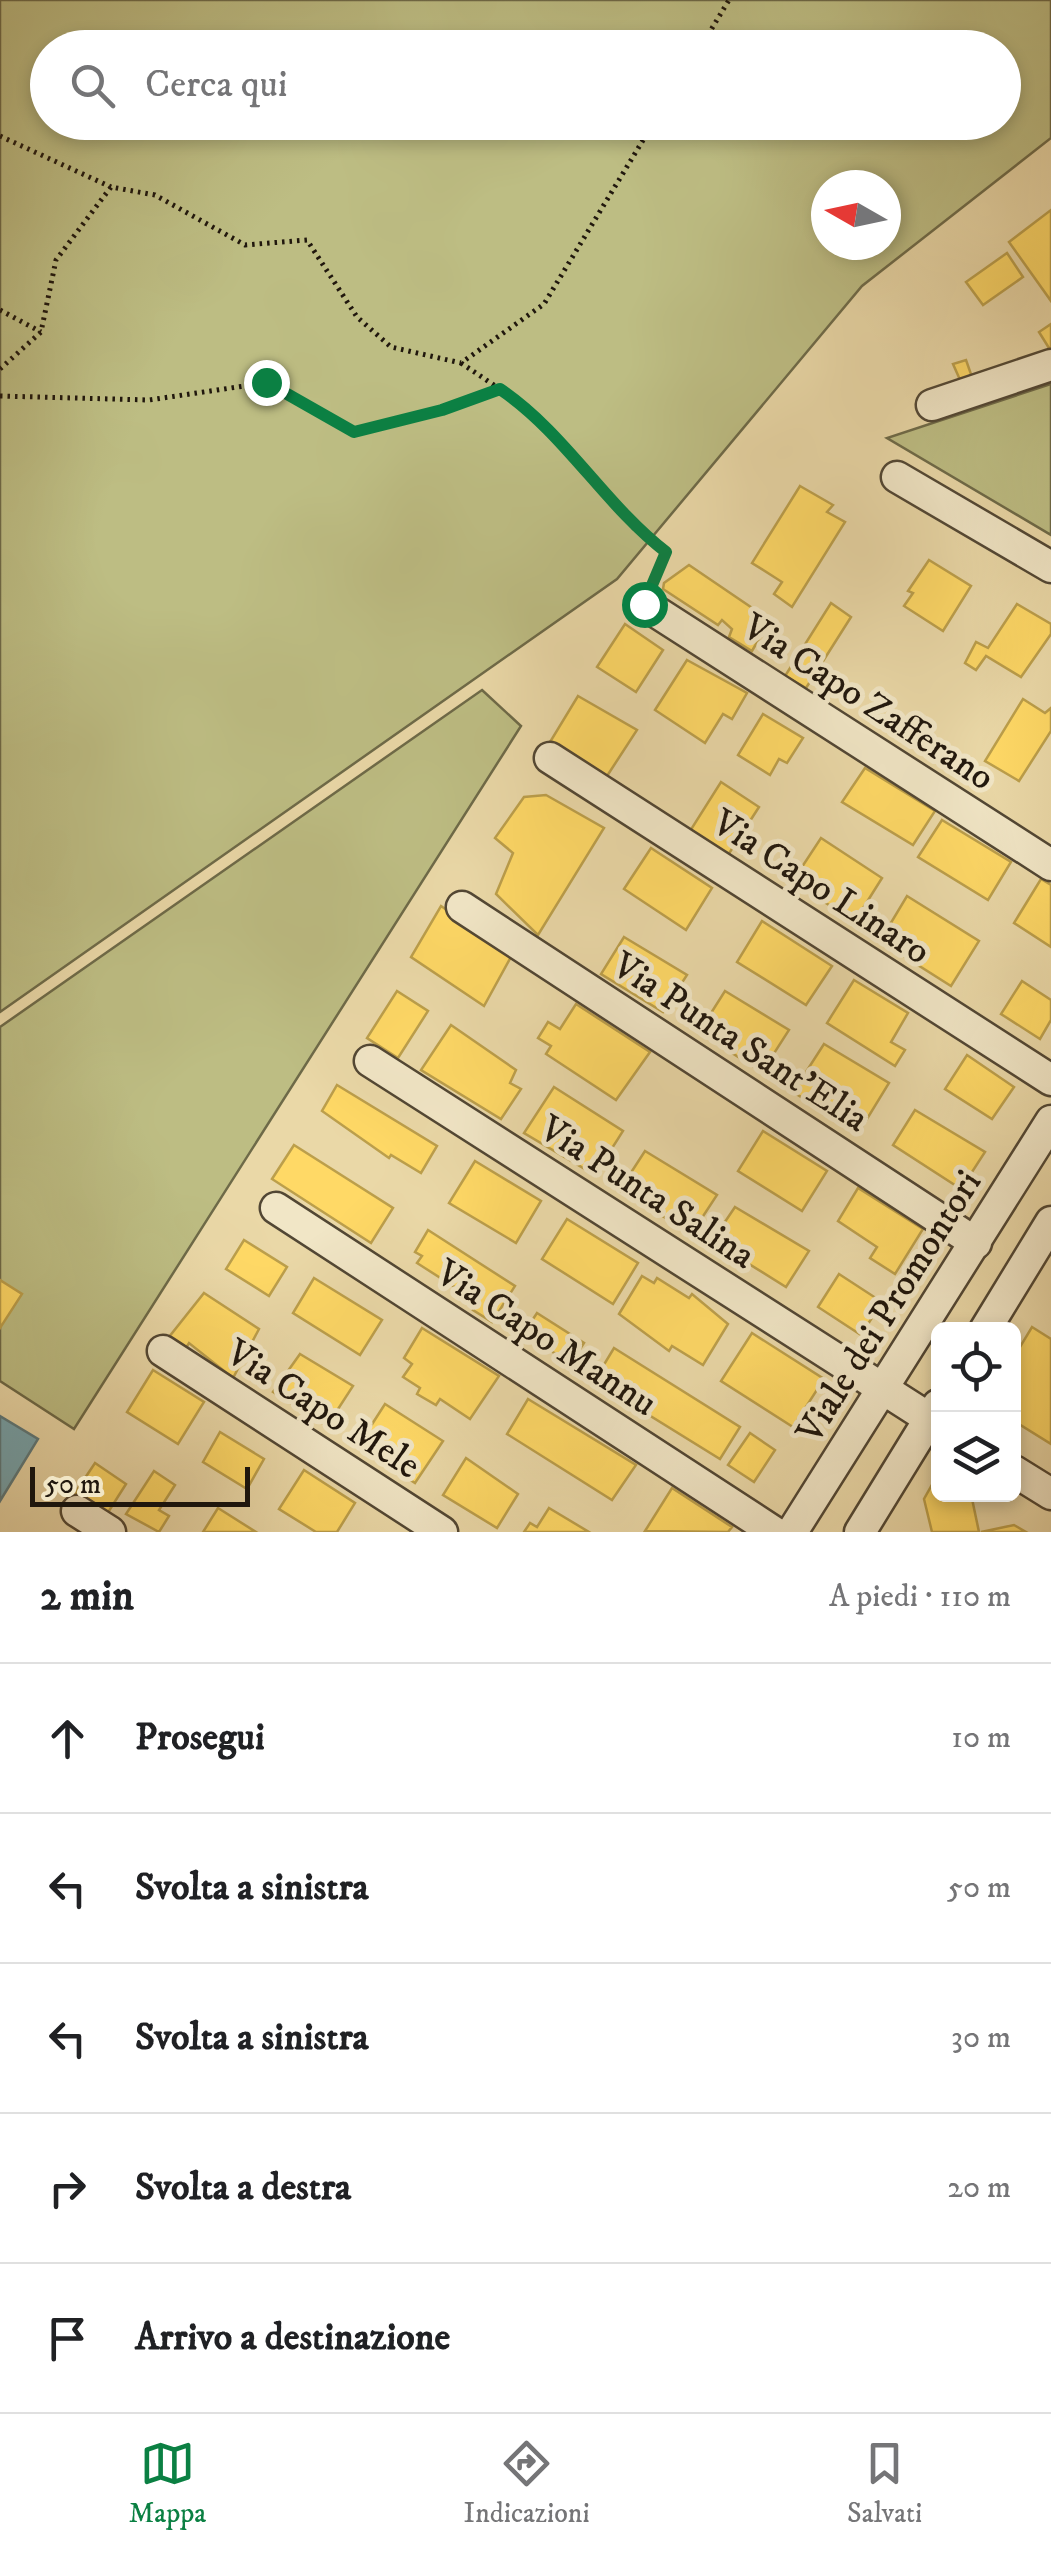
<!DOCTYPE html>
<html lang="it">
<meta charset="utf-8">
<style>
body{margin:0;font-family:"IM FELL DW Pica",serif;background:#f6f6f6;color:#202124}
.controls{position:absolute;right:30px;bottom:30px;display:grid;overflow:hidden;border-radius:15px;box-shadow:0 5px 15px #0003}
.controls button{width:90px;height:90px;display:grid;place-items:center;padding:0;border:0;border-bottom:2px solid #e0e0e0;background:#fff;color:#202124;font:50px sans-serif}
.compass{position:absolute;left:811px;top:170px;width:90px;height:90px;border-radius:50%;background:#fff;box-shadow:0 5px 15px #0003;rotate:279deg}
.scale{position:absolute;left:30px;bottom:25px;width:220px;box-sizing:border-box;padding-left:10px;border:5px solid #20170d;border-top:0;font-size:28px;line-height:35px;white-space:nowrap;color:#20170d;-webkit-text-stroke:8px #f1e6c6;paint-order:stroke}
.stop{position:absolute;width:30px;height:30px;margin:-22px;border:8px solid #0b8043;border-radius:50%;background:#fff}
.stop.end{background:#0b8043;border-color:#fff;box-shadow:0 2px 10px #0008}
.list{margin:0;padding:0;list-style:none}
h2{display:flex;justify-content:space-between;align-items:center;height:130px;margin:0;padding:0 40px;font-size:42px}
h2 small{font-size:32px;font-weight:400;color:#757577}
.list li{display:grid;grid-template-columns:65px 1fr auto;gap:30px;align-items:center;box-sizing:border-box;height:150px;padding:0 40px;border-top:2px solid #e0e0e0}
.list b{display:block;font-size:38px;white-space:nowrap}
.list em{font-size:32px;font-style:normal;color:#757577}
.icon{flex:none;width:55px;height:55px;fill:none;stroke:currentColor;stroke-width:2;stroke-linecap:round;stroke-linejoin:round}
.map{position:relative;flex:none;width:1051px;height:1532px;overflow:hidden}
.search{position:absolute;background:#fff;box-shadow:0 5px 15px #0003;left:30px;right:30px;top:30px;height:110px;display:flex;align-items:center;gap:25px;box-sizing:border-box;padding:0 35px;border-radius:55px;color:#757577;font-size:38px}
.sheet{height:880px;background:#fff}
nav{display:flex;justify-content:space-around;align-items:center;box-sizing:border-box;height:140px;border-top:2px solid #e0e0e0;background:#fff;font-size:28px;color:#757577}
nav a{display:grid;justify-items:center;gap:5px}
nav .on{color:#0b8043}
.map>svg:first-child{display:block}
.green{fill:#bdbd83;stroke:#6e6a48;stroke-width:2.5;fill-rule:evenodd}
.homes{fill:#ffd966;stroke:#bc9f4b;stroke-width:2.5}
.public{fill:#76a5af;stroke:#5c7a7e;stroke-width:2.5}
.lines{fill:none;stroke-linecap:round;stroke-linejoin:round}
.minor-casing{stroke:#524734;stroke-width:35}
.path{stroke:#20170d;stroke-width:5;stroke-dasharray:2.5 5;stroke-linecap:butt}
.minor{stroke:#f1e6c6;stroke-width:30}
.route{stroke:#0b8043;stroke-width:12}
.labels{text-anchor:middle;stroke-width:10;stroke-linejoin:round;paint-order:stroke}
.street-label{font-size:38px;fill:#20170d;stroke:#f1e6c6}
</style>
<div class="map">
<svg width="1051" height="1532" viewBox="0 0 1051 1532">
<rect width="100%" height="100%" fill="#ead8a7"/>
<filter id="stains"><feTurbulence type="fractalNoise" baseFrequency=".002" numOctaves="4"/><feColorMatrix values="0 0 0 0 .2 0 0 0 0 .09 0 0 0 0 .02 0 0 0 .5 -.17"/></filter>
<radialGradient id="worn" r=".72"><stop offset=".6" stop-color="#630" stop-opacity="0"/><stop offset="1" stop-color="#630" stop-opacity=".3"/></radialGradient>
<g class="green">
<path d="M0,0H1051V138L862,286L617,579L0,1012ZM48,48H1004V122H48ZM886,185V245H826V185Z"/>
<path d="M1051,384V535L887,438Z"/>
<path d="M482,690L521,726L74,1429L0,1381V1027Z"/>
</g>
<g class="homes">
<path d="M1051,210V301L1009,242Z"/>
<path d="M1007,253L1023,277L983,305L966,282Z"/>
<path d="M1051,324V347L1049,348L1039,332Z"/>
<path d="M966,360L972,377L961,382L953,364Z"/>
<path d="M800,486L833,505L827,512L845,522L792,607L774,594L782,582L752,563Z"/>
<path d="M929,560L971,586L943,631L904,606L913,593L908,591Z"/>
<path d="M689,565L770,620L752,651L729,637L732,629L722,620L718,625L663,589L664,583Z"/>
<path d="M831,603L851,617L806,688L785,676Z"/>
<path d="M1017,604L1051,624V634L1021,677L986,656L976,670L965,663L976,642L988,648Z"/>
<path d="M625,624L663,650L636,692L597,667Z"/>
<path d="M687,660L747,693L732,719L723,714L705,743L655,710Z"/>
<path d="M578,696L637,730L607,776L550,742Z"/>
<path d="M1023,699L1045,713L1051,708V731L1019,781L985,761Z"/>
<path d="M763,714L803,738L787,763L779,759L770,775L738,755Z"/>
<path d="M865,768L935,811L913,845L842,802Z"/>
<path d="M721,782L759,807L728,855L690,831Z"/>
<path d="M546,795L604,828L538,935L496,894L513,853L495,838L524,797Z"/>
<path d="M942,820L1011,862L988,900L918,857Z"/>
<path d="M821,838L882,878L855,921L792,882Z"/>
<path d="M651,848L712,888L686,930L624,889Z"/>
<path d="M1041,879L1051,885V947L1014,923Z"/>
<path d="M907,896L979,941L951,986L880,941Z"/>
<path d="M441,906L512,955L484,1006L411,957Z"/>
<path d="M762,921L832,966L806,1005L737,962Z"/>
<path d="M624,937L687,975L663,1012L601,974Z"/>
<path d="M854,980L908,1013L891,1042L905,1050L895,1066L827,1023Z"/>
<path d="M1022,981L1051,1000V1020L1040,1039L1001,1014Z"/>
<path d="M397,991L428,1011L398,1058L367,1038Z"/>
<path d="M725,991L789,1030L762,1072L699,1032Z"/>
<path d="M576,1004L650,1052L616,1100L546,1054L551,1046L538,1038L548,1022L560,1029Z"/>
<path d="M451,1025L516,1070L510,1083L521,1089L501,1119L421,1070Z"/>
<path d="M824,1044L889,1083L859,1132L793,1092Z"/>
<path d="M967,1055L1014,1087L992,1119L945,1089Z"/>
<path d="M337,1085L437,1146L421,1173L391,1155L389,1158L322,1111Z"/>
<path d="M554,1087L623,1131L595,1175L524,1133Z"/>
<path d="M915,1110L985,1152L961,1189L893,1145Z"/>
<path d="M763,1131L827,1171L802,1211L738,1171Z"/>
<path d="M294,1145L393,1208L371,1243L272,1179Z"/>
<path d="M645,1151L717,1195L692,1233L619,1191Z"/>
<path d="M475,1161L541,1201L516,1243L449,1203Z"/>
<path d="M858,1188L923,1229L895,1274L870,1258L877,1247L838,1221Z"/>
<path d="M735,1207L809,1251L786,1287L712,1241Z"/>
<path d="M567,1219L638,1263L613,1304L542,1259Z"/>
<path d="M428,1230L515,1286L492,1322L473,1310L478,1302L417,1263L422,1256L415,1252Z"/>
<path d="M244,1240L287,1267L269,1296L226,1269Z"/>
<path d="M839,1274L882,1302L861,1335L818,1307Z"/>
<path d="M642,1276L654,1283L657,1278L689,1298L692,1294L728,1324L703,1365L672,1346L669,1351L619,1314Z"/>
<path d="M314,1278L382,1320L360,1355L293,1313Z"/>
<path d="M0,1280L22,1294L0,1328Z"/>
<path d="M204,1293L259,1329L233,1378L189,1343L186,1348L169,1337Z"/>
<path d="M537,1313L584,1343L571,1363L523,1334Z"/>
<path d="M1032,1327L1051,1339V1444L1014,1421V1357Z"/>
<path d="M422,1328L499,1376L470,1419L440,1399L436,1405L417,1394L420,1388L403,1377L412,1364L404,1358Z"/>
<path d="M752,1333L824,1379L793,1427L721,1381Z"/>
<path d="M614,1348L740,1427L720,1459L594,1381Z"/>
<path d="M300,1354L353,1386L327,1426L273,1392Z"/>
<path d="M153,1370L204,1402L178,1444L127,1412Z"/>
<path d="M528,1399L636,1465L612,1500L507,1434Z"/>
<path d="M385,1404L443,1441L415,1483L358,1446Z"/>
<path d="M220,1432L264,1459L247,1489L203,1462Z"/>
<path d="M750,1433L775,1450L754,1482L728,1465Z"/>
<path d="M466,1458L518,1494L497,1528L443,1495Z"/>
<path d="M95,1463L126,1484L107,1514L75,1493Z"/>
<path d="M304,1470L355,1503L337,1532H316L279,1509Z"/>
<path d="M154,1471L175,1485L159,1510L169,1516L159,1532L126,1514Z"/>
<path d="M938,1474V1494H971L979,1532H932L924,1499Z"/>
<path d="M672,1488L732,1527L728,1532L645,1531Z"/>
<path d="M218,1508L256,1532H203Z"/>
<path d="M549,1508L589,1532H524L530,1523L537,1527Z"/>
<path d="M1014,1525L1026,1532H981Z"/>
</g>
<path class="public" d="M0,1416L38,1439L0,1501Z"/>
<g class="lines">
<g class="minor-casing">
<g id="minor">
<path d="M932,405L1051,365"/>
<path d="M897,477L1051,567"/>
<path d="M644,604L1051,865"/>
<path d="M550,758L1051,1080"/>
<path d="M462,907L976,1243"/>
<path d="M370,1061L938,1424"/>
<path d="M276,1208L774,1532"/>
<path d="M985,1330L1051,1222"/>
<path d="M163,1351L442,1532"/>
<path d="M1014,1471L1051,1494"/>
<path d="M77,1511L110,1532"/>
<path d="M792,1532L1051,1121"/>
<path d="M860,1532L938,1405"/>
</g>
</g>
<g class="path">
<path d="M700,48L729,0"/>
<path d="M0,136L111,187"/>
<path d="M0,310L41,332"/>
<path d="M461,363L534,412L634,528L666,553L655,577"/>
<path d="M0,369L41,332L56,260L111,187L155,195L245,245L307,240L357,317L391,347L461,363L544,304L654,122"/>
<path d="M0,396L149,400L265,383L354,433L442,410L500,389"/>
</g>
<use href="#minor" class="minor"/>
</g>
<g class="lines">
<path class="route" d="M266,382L354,432L442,410L500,389C565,433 604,504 666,552L644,604"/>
</g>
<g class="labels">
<g class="street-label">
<text transform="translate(869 701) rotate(33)" y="13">Via Capo Zafferano</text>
<text transform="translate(822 886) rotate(33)" y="13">Via Capo Linaro</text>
<text transform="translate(741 1041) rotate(33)" y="13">Via Punta Sant'Elia</text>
<text transform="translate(648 1191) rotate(33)" y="13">Via Punta Salina</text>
<text transform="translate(888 1306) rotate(-58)" y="13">Viale dei Promontori</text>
<text transform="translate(547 1337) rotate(33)" y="13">Via Capo Mannu</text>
<text transform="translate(324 1408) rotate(33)" y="13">Via Capo Mele</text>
</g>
</g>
<rect width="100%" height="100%" filter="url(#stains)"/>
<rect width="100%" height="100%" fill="url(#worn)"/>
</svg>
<div class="controls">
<button><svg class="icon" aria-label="locate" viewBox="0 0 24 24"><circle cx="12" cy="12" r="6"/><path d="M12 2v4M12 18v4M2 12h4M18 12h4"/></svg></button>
<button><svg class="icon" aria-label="layers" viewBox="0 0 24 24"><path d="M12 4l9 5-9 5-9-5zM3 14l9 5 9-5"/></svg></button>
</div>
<svg class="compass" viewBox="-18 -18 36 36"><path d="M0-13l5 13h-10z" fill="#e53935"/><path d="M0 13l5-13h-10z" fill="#757577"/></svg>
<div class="scale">50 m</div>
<div class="stop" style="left:644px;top:604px"></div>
<div class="stop end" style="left:266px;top:382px"></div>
<div class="search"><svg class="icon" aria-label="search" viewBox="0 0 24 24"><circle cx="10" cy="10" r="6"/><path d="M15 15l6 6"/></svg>Cerca qui</div>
</div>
<section class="sheet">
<h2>2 min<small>A piedi · 110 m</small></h2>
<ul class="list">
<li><svg class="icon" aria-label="ahead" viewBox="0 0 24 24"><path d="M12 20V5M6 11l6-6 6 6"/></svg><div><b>Prosegui</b></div><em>10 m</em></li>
<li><svg class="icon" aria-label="left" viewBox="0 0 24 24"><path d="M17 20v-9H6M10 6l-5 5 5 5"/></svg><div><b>Svolta a sinistra</b></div><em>50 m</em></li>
<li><svg class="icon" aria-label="left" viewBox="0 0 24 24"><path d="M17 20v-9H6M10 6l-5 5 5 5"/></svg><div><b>Svolta a sinistra</b></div><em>30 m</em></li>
<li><svg class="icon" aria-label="right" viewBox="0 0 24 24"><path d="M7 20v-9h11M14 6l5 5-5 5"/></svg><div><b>Svolta a destra</b></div><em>20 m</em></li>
<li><svg class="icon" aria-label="arrive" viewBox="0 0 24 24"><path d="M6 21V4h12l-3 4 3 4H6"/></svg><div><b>Arrivo a destinazione</b></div></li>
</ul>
</section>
<nav>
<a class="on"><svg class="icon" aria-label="map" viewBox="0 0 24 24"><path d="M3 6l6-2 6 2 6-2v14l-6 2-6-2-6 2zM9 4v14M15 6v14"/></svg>Mappa</a>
<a><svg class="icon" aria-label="directions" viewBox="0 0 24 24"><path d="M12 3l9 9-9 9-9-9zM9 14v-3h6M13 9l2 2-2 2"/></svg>Indicazioni</a>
<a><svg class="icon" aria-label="saved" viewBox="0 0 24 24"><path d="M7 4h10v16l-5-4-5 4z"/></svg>Salvati</a>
</nav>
